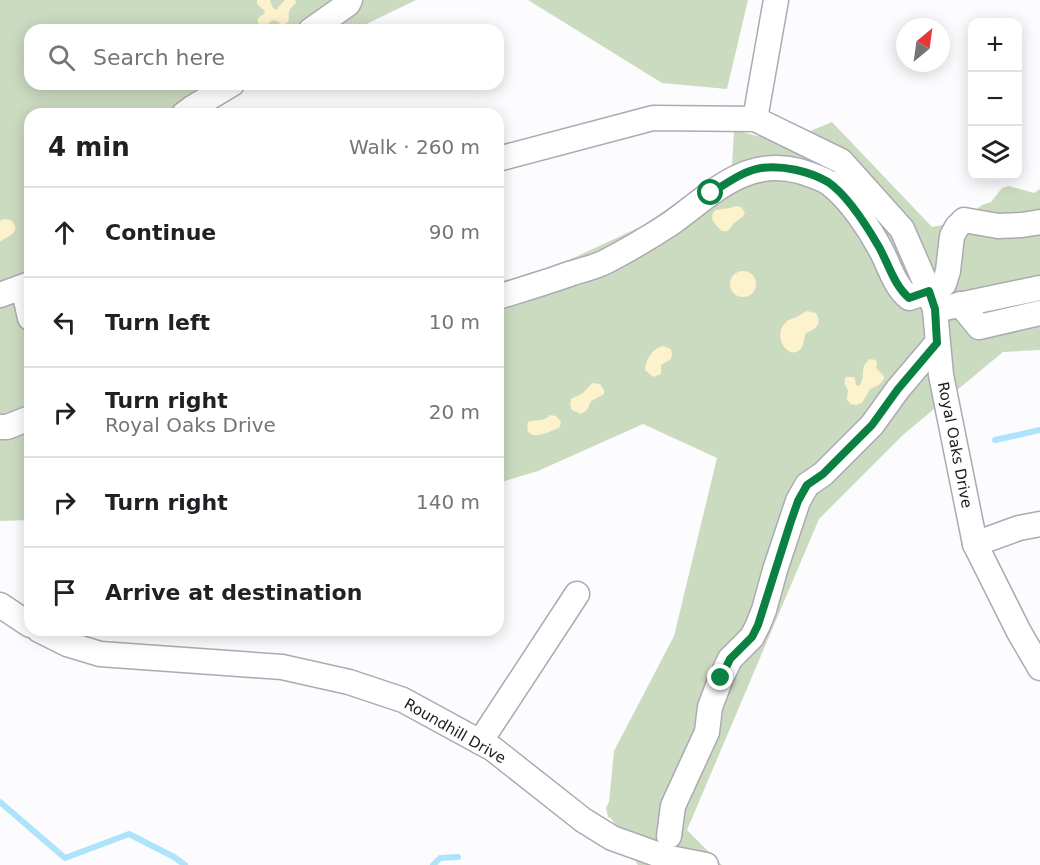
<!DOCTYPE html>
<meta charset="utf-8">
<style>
body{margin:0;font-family:"DejaVu Sans",sans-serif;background:#f2f2f2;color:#202124}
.controls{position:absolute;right:18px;top:18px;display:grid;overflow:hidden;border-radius:12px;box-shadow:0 3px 15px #0003}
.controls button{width:54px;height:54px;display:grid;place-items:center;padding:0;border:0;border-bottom:2px solid #e0e0e0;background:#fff;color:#202124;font:30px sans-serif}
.compass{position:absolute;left:896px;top:18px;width:54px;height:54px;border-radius:50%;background:#fff;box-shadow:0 3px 15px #0003;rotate:29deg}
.stop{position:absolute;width:18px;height:18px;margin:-14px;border:4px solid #0b8043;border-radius:50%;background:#fff}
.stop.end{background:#0b8043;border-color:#fff;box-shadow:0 2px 6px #0008}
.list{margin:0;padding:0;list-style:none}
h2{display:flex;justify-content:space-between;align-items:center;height:78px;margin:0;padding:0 24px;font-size:26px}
h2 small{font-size:20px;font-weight:400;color:#757577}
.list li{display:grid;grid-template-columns:39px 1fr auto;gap:18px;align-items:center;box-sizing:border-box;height:90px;padding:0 24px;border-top:2px solid #e0e0e0}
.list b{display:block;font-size:22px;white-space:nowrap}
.list p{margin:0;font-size:20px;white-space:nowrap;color:#757577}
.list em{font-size:20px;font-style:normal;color:#757577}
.icon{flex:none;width:33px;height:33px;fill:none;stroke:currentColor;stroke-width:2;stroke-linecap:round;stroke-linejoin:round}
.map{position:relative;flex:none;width:1040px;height:865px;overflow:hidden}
.search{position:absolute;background:#fff;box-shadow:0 3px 15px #0003;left:24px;top:24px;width:480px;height:66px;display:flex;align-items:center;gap:15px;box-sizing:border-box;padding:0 21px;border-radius:18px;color:#757577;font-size:22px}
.panel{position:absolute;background:#fff;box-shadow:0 3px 15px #0003;left:24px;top:108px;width:480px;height:528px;border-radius:18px}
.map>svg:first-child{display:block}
.green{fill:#cbdbc0}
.sand{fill:#fcf2cc}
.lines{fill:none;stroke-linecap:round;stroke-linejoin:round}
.stream{stroke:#ade3fb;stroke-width:6}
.minor-casing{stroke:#ada9b3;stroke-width:27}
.minor{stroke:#fff;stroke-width:24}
.route{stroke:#0b8043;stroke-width:8}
.labels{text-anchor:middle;stroke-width:6;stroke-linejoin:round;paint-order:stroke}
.street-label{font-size:15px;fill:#1c1a1e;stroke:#fff}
</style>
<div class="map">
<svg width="1040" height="865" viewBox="0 0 1040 865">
<rect width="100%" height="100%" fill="#fcfbfd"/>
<g class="green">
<path d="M0,0H416L354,30H30V84H241L179,114H30V520L0,521Z"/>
<path d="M528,0H748L727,89L662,83Z"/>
<path d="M832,122L932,227L975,218L972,217L977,209L982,205L991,202L1002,188L1009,186L1034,193L1040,189V350L1003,352L904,434L819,519L687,830L722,865H638L611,818L608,817L606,808L609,802L614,751L674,636L717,458L643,424L538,471L498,483V292L507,289L642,226L732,165L734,130L761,137L779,144Z"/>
</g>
<g class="sand">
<path d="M257,0H270L273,8L276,10L285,0H295L296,3C294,5 292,7 290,9C286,17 294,21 282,25L277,21L272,20C268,24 266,27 260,25L258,23V18L264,14L265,11L257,4Z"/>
<path d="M736,206L741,207L745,213C742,219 739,219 734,223C732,225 730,230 727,231C720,233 715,224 712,219L713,213L716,210L730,208Z"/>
<path d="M3,219L11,220C23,233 8,235 0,242V221Z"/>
<circle cx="743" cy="284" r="13"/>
<path d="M807,311L816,313C823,325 815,329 806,333C804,338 804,343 802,347C791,364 770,337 786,322C789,319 794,318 799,316C801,314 804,312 807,311Z"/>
<path d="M663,346L671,349L672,354L671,359L661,365V374L653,377L645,370C646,358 652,349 663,346Z"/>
<path d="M870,359L876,360L877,363L876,368L884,376V379L879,385L870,389L862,403L856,405L850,404L847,399L848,390C845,385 843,383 846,377H854L855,379L856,385L859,386C867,376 858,368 870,359Z"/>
<path d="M592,383L600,384L604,390V394L591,401L587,410L581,414L572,410L570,405L571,399L583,393Z"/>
<path d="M550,415L556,416L561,422L560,427C550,432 523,445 528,422C536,419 544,422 550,415Z"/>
</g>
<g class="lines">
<g class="stream">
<path d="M995,440L1040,430"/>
<path d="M0,802L65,858L129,834L174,857L185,865"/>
<path d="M433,865L440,858L458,857"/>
</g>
<g class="minor-casing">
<g id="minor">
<path d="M311,30L348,4L350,0"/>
<path d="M184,114L192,108L232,84"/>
<path d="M755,119L776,0"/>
<path d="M498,159L653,118L755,119L841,161L902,229L929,291L935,310L941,375L975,544L1019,632L1040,668"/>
<path d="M30,293L26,300L30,318"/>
<path d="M0,295L30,284"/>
<path d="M498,297C523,289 548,282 572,273C583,270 596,267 607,261C628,250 650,237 670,224C711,195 744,157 799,171C809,174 821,178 829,183C850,199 870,229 882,252C890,268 895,286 909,298L936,289L944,284L948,271L952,236L957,227L964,220L998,226L1022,225L1040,222"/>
<path d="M960,304L979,327L1040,313"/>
<path d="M935,310L1040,288"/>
<path d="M0,427H7L30,418"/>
<path d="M975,544L1019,528L1040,524"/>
<path d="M0,605L30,625"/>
<path d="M39,630L67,644L100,654L282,667L349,682L403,700L493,749L583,820L612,838L665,857L706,865"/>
<path d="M480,742L577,594"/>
<path d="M669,836L673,806L707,732L710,707L721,678L730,659L752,637L758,625L764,610L775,570L798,501L807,485L823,474L872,425L898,389L937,343"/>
</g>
</g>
<use href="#minor" class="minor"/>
</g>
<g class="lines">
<path class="route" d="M711,193C727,183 743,171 761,168C782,165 809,171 828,182C847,195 868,228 879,247C889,265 894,285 909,298L929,291L935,309L937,343L898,389L872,425L823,474L807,485L798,501L790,524L758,625L752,637L730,659L721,678"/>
</g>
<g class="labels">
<g class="street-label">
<text transform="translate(955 445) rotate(79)" y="5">Royal Oaks Drive</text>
<text transform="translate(455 731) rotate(30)" y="5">Roundhill Drive</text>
</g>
</g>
</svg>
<div class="controls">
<button>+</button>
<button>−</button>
<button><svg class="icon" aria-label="layers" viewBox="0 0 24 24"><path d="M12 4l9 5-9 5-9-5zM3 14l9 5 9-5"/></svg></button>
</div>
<svg class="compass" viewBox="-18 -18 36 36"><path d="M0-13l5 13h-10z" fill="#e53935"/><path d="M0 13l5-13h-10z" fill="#757577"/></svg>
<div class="stop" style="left:711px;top:193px"></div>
<div class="stop end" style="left:721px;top:678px"></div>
<div class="search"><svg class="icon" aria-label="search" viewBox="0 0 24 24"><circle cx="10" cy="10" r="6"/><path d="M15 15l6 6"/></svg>Search here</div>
<section class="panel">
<h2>4 min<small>Walk · 260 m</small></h2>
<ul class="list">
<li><svg class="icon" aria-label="ahead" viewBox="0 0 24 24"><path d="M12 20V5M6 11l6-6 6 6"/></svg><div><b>Continue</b></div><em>90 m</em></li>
<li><svg class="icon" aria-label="left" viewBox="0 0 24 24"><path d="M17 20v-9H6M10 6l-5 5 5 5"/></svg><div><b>Turn left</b></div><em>10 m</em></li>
<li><svg class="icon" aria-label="right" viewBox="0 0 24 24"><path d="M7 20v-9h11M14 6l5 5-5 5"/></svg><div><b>Turn right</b><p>Royal Oaks Drive</p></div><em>20 m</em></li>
<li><svg class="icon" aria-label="right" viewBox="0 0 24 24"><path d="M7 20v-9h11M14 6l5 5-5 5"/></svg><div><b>Turn right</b></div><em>140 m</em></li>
<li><svg class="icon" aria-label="arrive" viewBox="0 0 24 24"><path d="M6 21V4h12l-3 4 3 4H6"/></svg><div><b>Arrive at destination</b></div></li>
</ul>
</section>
</div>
